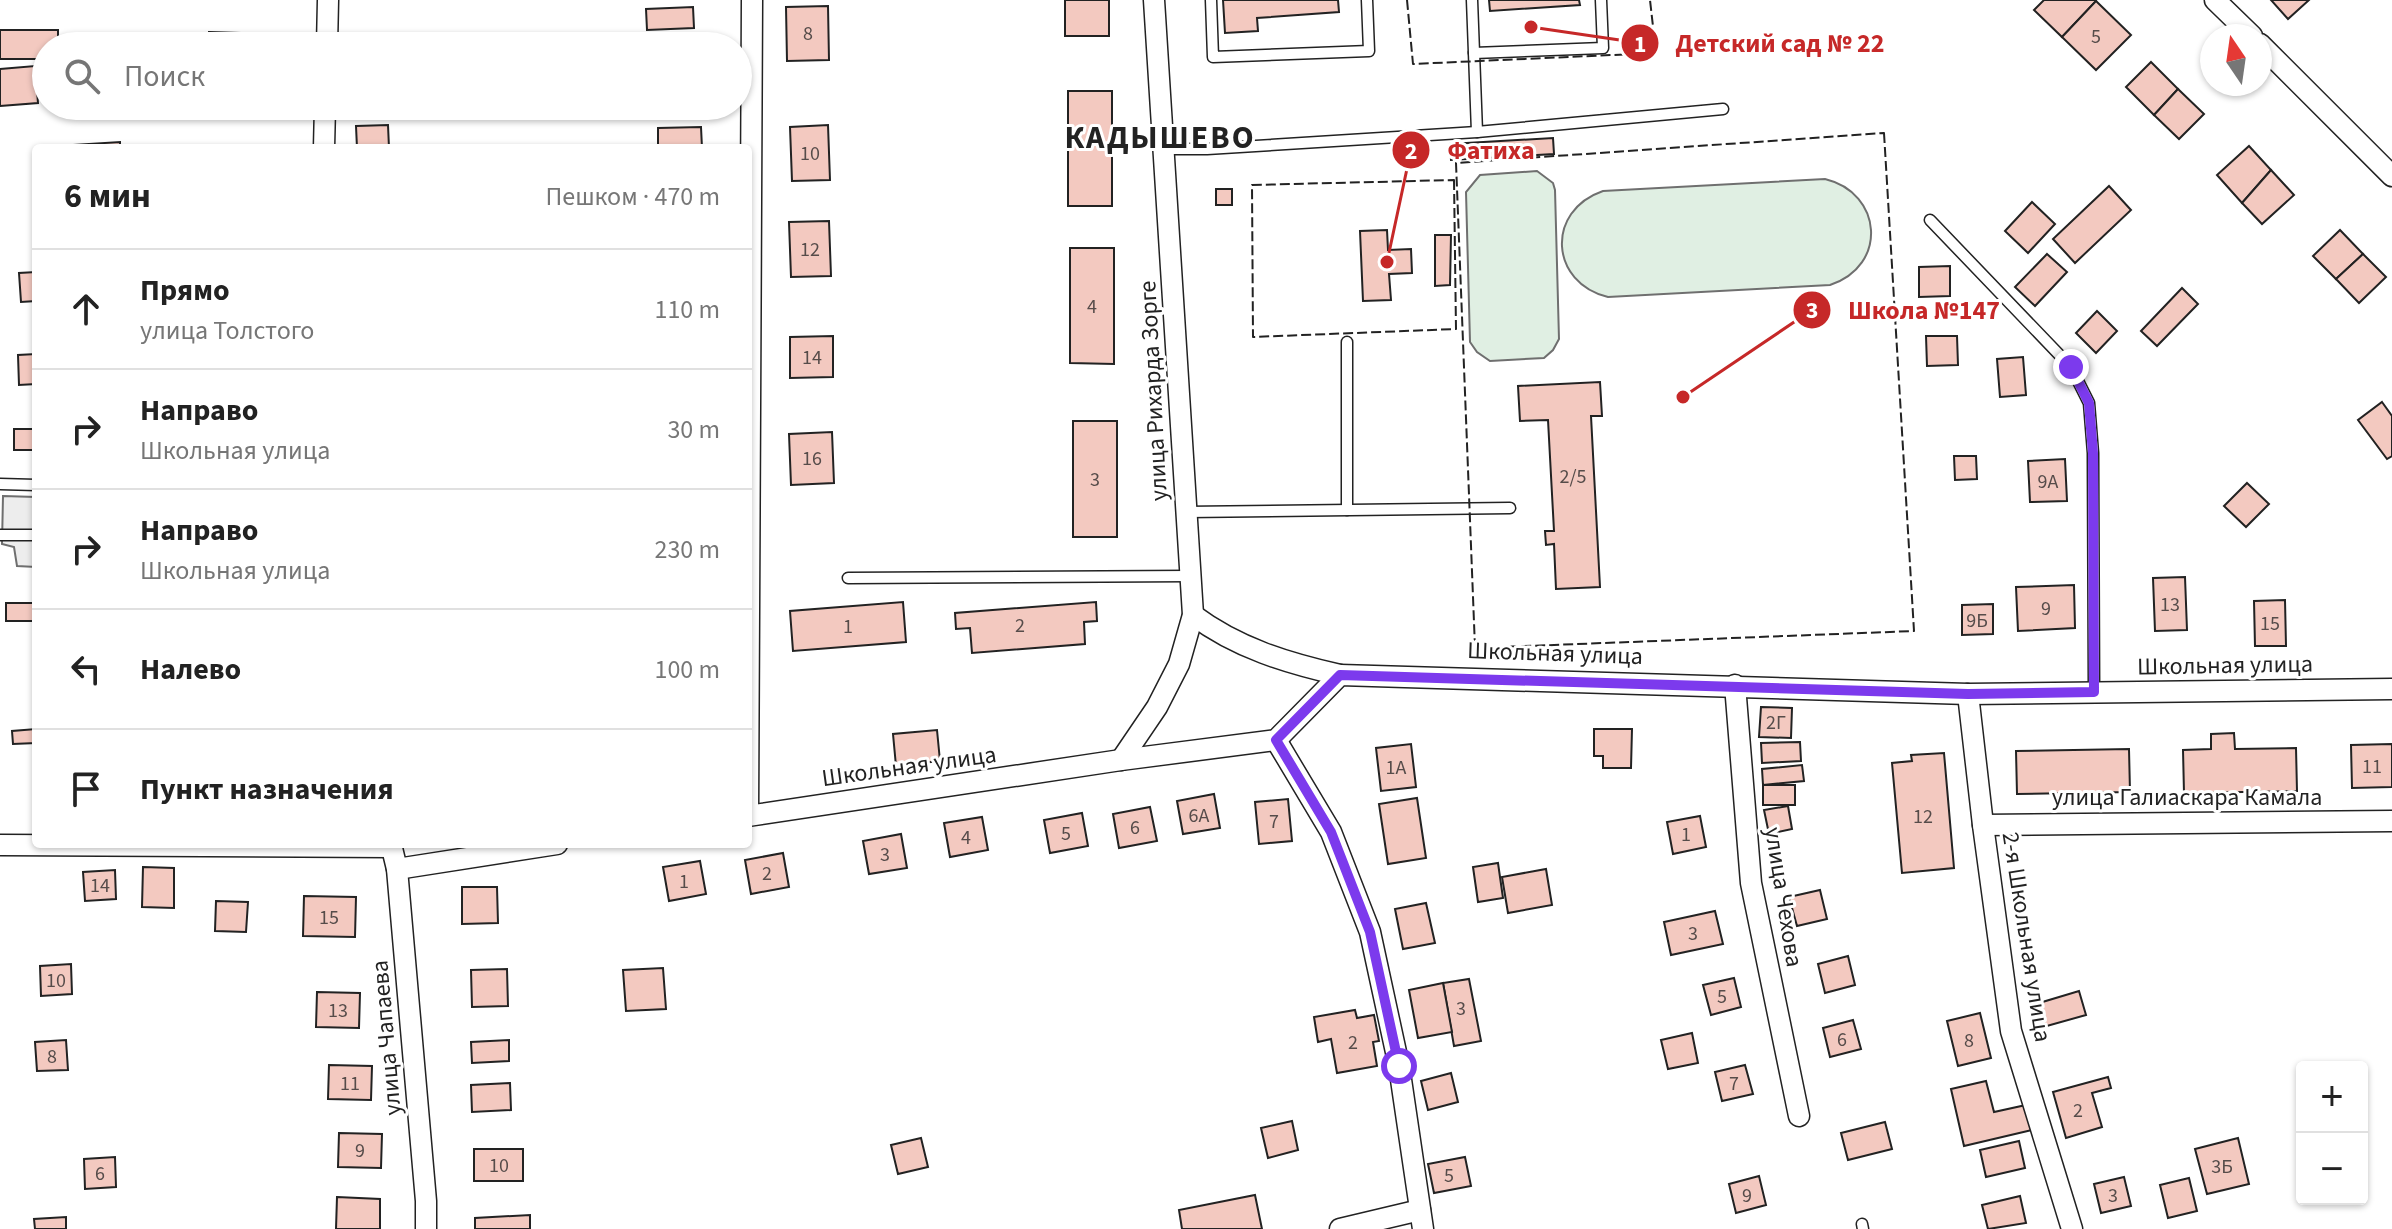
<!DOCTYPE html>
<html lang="ru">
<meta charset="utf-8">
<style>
body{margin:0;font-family:"Source Sans 3",sans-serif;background:#f2f2f2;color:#222}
.controls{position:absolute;right:24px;bottom:24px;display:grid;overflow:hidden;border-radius:8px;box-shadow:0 2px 6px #0004}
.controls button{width:72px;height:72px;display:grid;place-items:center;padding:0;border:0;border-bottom:2px solid #e0e0e0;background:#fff;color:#222;font:40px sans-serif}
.compass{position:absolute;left:2200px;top:24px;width:72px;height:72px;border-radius:50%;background:#fff;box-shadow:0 2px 6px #0004;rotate:347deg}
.stop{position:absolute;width:24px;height:24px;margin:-18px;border:6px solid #7c3aed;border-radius:50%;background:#fff}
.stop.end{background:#7c3aed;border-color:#fff;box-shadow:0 2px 8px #0008}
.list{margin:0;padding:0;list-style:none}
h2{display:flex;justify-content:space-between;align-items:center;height:104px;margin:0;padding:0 32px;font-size:34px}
h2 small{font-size:26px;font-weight:400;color:#767676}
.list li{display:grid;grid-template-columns:52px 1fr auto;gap:24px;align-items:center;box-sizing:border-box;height:120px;padding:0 32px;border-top:2px solid #e0e0e0}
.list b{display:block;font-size:30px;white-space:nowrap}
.list p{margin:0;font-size:26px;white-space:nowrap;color:#767676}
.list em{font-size:26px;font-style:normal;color:#767676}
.icon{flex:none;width:44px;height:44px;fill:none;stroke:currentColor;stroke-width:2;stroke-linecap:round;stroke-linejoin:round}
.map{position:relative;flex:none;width:2392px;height:1229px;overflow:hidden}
.search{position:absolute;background:#fff;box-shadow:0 2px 6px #0004;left:32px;top:32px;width:720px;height:88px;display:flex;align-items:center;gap:20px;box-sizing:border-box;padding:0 28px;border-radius:44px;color:#767676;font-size:30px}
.panel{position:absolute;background:#fff;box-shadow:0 2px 6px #0004;left:32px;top:144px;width:720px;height:704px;border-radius:8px}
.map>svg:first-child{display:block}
.green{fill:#e0efe3;stroke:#6f6f6f;stroke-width:2}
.parking{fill:#ededed;stroke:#6f6f6f;stroke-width:2}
.building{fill:#f3c9c0;stroke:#222;stroke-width:2}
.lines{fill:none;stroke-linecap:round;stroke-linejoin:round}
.service-casing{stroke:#222;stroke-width:13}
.minor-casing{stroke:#222;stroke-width:23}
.service{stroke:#fff;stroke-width:10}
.minor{stroke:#fff;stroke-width:20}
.fence{stroke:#222;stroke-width:2;stroke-dasharray:10 4;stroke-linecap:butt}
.route{stroke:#7c3aed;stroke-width:10}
.labels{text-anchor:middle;stroke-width:6;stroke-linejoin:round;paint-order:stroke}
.number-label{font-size:20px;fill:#564c4a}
.street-label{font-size:24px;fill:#222;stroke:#fff}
.district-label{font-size:32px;font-weight:bold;letter-spacing:2px;fill:#222;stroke:#fff}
.leader{fill:none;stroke:#c62828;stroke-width:3}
.callout-dot{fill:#c62828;stroke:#fff;stroke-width:3}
.mark-label{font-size:24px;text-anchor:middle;font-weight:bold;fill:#fff}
.callout-label{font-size:26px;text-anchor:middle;font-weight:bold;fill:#c62828;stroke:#fff;stroke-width:6;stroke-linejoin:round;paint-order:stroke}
</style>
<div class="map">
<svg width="2392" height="1229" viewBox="0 0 2392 1229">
<rect width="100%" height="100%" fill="#fff"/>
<g class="green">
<path d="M1537,171L1553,183L1555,190L1559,339L1553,350L1544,358L1490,361L1477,352L1470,342L1466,192L1480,175Z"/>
<path d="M1825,179C1883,193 1888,266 1830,285L1608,297C1550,283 1545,211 1603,191Z"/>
</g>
<path class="parking" d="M3,496L36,497V567L17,566L14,547L2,544Z"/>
<g class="building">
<rect x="1065" y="0" width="44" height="36"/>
<path d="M1223,0H1338L1339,12L1257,18L1258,31L1225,33Z"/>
<path d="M1489,0H1579L1580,5L1490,11Z"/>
<path d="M2044,0H2095L2096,1L2062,37L2034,10Z"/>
<path d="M2271,0H2309L2288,19Z"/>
<path d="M2096,1L2131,35L2096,70L2062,37Z"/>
<path d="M828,6L829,60L787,61L786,7Z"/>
<path d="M693,7L694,28L647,30L646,9Z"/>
<path d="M0,30H58V46H46V59H0Z"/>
<path d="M209,32L240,33L239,46H208Z"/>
<path d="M2151,62L2178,89L2154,115L2126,87Z"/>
<path d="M35,66L38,103L0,106V69Z"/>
<path d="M2178,89L2204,114L2179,139L2154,115Z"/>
<rect x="1068" y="91" width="44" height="115"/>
<path d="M388,125L389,148H357L356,126Z"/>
<path d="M828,125L830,180L792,181L790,127Z"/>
<path d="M701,127L702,148H658V128Z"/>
<path d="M1553,138L1554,154L1451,160L1450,144Z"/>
<path d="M120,142V148H58V146Z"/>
<path d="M2249,146L2271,170L2242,203L2217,175Z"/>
<path d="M2271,170L2294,195L2262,224L2242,203Z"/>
<path d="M2109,186L2131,210L2075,263L2053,239Z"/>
<rect x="1216" y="189" width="16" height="16"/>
<path d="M2032,202L2055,224L2028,253L2005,231Z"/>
<path d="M829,221L831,276L791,277L789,222Z"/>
<path d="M1387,230L1388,250L1411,249L1412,273L1389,274L1391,300L1363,301L1360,231Z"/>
<path d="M2340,230L2363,254L2336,279L2313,256Z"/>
<path d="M1435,235H1451L1450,285L1435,286Z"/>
<path d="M1070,248H1114V364L1070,363Z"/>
<path d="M2047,254L2067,272L2035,306L2015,287Z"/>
<path d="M2363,254L2386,277L2359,303L2336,279Z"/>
<path d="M1950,266V296L1919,297V267Z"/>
<path d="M36,272V301L21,302L19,273Z"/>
<path d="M2182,288L2198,304L2157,346L2141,331Z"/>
<path d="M2097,311L2117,331L2096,353L2076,333Z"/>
<path d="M833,336V377L790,378V337Z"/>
<path d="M1926,336H1957L1958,365L1927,366Z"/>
<path d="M36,354V384L19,385L18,355Z"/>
<path d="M2023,357L2026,395L2000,397L1997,359Z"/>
<path d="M1600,382L1602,416H1591L1600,587L1556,589L1554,544L1546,545L1545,531H1554L1548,420L1520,421L1518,386Z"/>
<path d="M2382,402L2392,416V456L2387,459L2358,420Z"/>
<rect x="1073" y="421" width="44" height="116"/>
<rect x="14" y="429" width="22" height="21"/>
<path d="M832,432L834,483L791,485L789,434Z"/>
<path d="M1954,456H1976L1977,479L1955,480Z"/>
<path d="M2065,459L2067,501L2030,502L2028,461Z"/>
<path d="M2247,483L2269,504L2246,527L2224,506Z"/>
<path d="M2185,577L2187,630L2155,631L2153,578Z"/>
<path d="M2074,585L2075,628L2018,631L2016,587Z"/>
<path d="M2285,600L2286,646H2255L2254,601Z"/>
<path d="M903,602L906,642L793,651L790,611Z"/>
<path d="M1096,602L1097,621L1084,622L1085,644L972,653L970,628L956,629L955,613Z"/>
<rect x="6" y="603" width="30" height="18"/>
<path d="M1993,604V634L1962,635V605Z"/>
<path d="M1761,707L1792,708L1791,738L1759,737Z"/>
<path d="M36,729V743L13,744L12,731Z"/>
<path d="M1594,729H1632L1631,768H1603V756H1594Z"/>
<path d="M937,730L940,761L896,766L893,734Z"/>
<path d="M2234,733L2235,749L2296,748L2297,791L2184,793L2183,750L2211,749V734Z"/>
<path d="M1800,742L1801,761L1762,763L1761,743Z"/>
<path d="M1411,744L1416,787L1381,791L1376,748Z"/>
<path d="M2392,744V787L2352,788L2351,745Z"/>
<path d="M2129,749L2130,792L2017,794L2016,751Z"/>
<path d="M1944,753L1954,868L1902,873L1892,763L1912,761L1911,755Z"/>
<path d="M1802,765L1804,781L1763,785L1762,769Z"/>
<rect x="1763" y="785" width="32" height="20"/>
<path d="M1214,794L1220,828L1183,834L1177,801Z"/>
<path d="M1417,798L1426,858L1388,864L1379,804Z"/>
<path d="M1288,799L1292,841L1259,844L1255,802Z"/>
<path d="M1788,806L1792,829L1769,834L1764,810Z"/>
<path d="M1150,807L1157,841L1119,848L1113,814Z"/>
<path d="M1082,813L1088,846L1050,853L1044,820Z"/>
<path d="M1700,816L1706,847L1673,854L1667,822Z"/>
<path d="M982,817L988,850L950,857L944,823Z"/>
<path d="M901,834L907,868L869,874L863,841Z"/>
<path d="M783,853L789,887L751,894L745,860Z"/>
<path d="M700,861L706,894L669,901L663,867Z"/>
<path d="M1498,863L1503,898L1478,902L1473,867Z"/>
<path d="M143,867L174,868V908L142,907Z"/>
<path d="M1546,869L1552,905L1508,913L1502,877Z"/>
<path d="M115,870L116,899L85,901L83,872Z"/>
<path d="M462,887H497L498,923L462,924Z"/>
<path d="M1820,890L1827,919L1797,926L1789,897Z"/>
<path d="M304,896L356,897L355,937L303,936Z"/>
<path d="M216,901L248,902L246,932L215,931Z"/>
<path d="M1426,903L1435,943L1403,949L1395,909Z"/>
<path d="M1715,911L1723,944L1671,955L1664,922Z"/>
<path d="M1848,956L1855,985L1825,993L1818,964Z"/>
<path d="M71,964L72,994L41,996L40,966Z"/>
<path d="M663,968L666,1009L626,1011L623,970Z"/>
<path d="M507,969L508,1006L472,1007L471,970Z"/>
<path d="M1734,978L1741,1007L1711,1015L1703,985Z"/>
<path d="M1469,979L1481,1041L1454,1046L1443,983Z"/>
<path d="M1443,983L1452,1032L1418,1038L1409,990Z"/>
<path d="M2079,991L2086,1015L2036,1029L2029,1006Z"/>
<path d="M317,992L360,993L359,1028L316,1027Z"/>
<path d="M1355,1010L1357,1018L1374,1015L1379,1041L1373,1042L1377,1066L1337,1073L1331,1039L1318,1042L1314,1017Z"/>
<path d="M1980,1013L1991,1058L1958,1066L1947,1021Z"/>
<path d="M1853,1020L1861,1049L1830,1057L1823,1028Z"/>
<path d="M1692,1033L1698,1063L1668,1069L1661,1040Z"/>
<path d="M66,1040L68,1070L37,1071L35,1042Z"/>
<path d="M509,1040V1061L472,1063L471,1042Z"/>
<path d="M329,1065L372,1066L371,1100L328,1099Z"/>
<path d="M1745,1065L1753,1094L1722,1101L1715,1072Z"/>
<path d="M1451,1073L1458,1102L1428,1110L1421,1081Z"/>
<path d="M2108,1077L2111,1088L2092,1093L2102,1127L2066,1138L2053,1092Z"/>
<path d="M1986,1081L1994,1112L2026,1105L2032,1130L1964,1146L1951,1089Z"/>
<path d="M510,1083L511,1110L472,1112L471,1085Z"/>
<path d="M1292,1121L1298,1150L1268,1158L1261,1128Z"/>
<path d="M1885,1122L1892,1149L1848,1160L1841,1133Z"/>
<path d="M339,1133L382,1134L381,1168L338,1167Z"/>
<path d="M921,1138L928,1167L898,1174L891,1145Z"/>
<path d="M2238,1138L2249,1184L2207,1194L2195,1149Z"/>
<path d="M2019,1141L2025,1168L1986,1177L1980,1150Z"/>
<rect x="474" y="1149" width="49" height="32"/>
<path d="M115,1157L116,1187L85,1189L84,1159Z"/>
<path d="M1465,1157L1471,1186L1434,1193L1428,1164Z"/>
<path d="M1759,1176L1766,1205L1736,1213L1729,1184Z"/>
<path d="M2124,1177L2131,1206L2101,1213L2094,1184Z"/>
<path d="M2189,1178L2197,1211L2168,1218L2160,1185Z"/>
<path d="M1255,1195L1262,1229H1182L1179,1210Z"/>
<path d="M2020,1196L2026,1223L1988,1229L1982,1205Z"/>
<path d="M337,1197L380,1199V1229H336Z"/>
<path d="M530,1215V1229H475V1218Z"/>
<path d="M66,1217V1229H35L34,1219Z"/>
</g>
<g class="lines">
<g class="service-casing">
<g id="service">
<path d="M1211,0L1213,57L1369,51L1367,0"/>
<path d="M1472,0L1477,132"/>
<path d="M1474,53L1603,48L1601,0"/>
<path d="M1164,149H1207L1477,132L1723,109"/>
<path d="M1930,220L2071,367L2089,403L2093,453L2094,692"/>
<path d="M1347,342V510"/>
<path d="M0,484L36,485"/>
<path d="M1186,512L1510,508"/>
<path d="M0,535H36"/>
<path d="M848,578L1190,576"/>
<path d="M1862,1224L1863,1229"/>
</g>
</g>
<g class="minor-casing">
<g id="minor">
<path d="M752,0L748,816L1121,760L1276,740L1340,675L1968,694L2392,689"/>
<path d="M2215,0L2252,36"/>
<path d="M2260,44L2392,176"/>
<path d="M327,46L328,0"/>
<path d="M324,148L325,106"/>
<path d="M1193,615C1237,648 1287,663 1340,675"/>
<path d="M1735,685L1751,883L1799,1116"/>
<path d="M1968,694L1983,825L2011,1031L2072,1229"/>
<path d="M1276,740L1331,832L1370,932L1399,1066L1423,1229"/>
<path d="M1121,760L1157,707L1179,664L1193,615L1154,0"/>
<path d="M1983,825L2392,821"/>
<path d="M391,844L397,869L426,1201V1229"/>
<path d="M0,845L392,847"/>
<path d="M397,869L557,844"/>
<path d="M1340,1229L1420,1210"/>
</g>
</g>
<use href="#service" class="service"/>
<use href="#minor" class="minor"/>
<g class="fence">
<path d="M1407,0L1413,64L1656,53L1650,0"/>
<path d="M1884,133L1914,631L1475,648L1456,163Z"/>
<path d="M1454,180L1456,329L1253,337L1252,185Z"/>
</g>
</g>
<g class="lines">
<path class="route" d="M1399,1066L1370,932L1331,832L1276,740L1340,675L1968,694L2094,692L2093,453L2089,403L2071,367"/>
</g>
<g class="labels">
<g class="number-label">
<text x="808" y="40">8</text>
<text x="2096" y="43">5</text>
<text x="810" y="160">10</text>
<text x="810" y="256">12</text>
<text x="1092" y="313">4</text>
<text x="812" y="364">14</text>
<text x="812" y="465">16</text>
<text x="1573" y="483">2/5</text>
<text x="1095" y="486">3</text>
<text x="2048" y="488">9А</text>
<text x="2170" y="611">13</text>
<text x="2046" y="615">9</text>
<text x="1977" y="627">9Б</text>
<text x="2270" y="630">15</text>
<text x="1020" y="632">2</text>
<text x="848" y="633">1</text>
<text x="1776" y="729">2Г</text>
<text x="2372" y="773">11</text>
<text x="1396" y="774">1А</text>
<text x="1199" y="822">6А</text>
<text x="1923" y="823">12</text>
<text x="1274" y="828">7</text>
<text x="1135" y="834">6</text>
<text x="1066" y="840">5</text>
<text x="1686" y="841">1</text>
<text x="966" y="844">4</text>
<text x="885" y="861">3</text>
<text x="767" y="880">2</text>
<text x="684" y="888">1</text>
<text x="100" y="892">14</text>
<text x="329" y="924">15</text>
<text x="1693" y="940">3</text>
<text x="56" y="987">10</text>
<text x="1722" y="1003">5</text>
<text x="1461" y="1015">3</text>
<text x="338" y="1017">13</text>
<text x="1842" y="1046">6</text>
<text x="1969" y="1047">8</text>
<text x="1353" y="1049">2</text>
<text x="52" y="1063">8</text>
<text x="350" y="1090">11</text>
<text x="1734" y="1090">7</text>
<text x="2078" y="1117">2</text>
<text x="360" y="1157">9</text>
<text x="499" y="1172">10</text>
<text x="2222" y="1173">3Б</text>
<text x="100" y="1180">6</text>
<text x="1449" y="1182">5</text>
<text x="1747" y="1202">9</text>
<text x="2113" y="1202">3</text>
</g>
<g class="street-label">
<text transform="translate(1153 391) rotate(-93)" y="8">улица Рихарда Зорге</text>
<text transform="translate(1555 653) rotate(2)" y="8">Школьная улица</text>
<text transform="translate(2225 665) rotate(-1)" y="8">Школьная улица</text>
<text transform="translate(909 766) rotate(-8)" y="8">Школьная улица</text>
<text x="2187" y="805">улица Галиаскара Камала</text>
<text transform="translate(1784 897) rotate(81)" y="8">улица Чехова</text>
<text transform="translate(2027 937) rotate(81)" y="8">2-я Школьная улица</text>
<text transform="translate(386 1038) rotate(-95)" y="8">улица Чапаева</text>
</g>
<g class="district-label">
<text x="1160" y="148">КАДЫШЕВО</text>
</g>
</g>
<path class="leader" d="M1531 27L1640 43M1387 262L1411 150M1683 397L1812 310"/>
<g class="callout-dot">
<circle cx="1531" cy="27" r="8"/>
<circle cx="1387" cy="262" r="8"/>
<circle cx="1683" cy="397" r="8"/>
<circle cx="1640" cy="43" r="20"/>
<circle cx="1411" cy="150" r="20"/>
<circle cx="1812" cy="310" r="20"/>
</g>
<g class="mark-label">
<text x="1640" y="52">1</text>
<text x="1411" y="159">2</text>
<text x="1812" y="318">3</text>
</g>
<g class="callout-label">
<text x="1780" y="52">Детский сад № 22</text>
<text x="1491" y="159">Фатиха</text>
<text x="1924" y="319">Школа №147</text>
</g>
</svg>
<div class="controls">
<button>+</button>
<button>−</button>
</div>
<svg class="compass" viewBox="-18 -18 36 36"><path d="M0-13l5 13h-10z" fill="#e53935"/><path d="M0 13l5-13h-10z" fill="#767676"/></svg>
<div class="stop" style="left:1399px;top:1066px"></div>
<div class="stop end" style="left:2071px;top:367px"></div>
<div class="search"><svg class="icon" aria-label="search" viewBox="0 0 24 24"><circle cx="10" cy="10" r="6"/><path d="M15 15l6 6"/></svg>Поиск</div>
<section class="panel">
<h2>6 мин<small>Пешком · 470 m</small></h2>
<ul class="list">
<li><svg class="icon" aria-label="ahead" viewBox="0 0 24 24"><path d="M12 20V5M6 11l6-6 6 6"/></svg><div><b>Прямо</b><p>улица Толстого</p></div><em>110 m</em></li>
<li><svg class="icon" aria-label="right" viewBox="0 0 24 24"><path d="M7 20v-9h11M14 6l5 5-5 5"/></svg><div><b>Направо</b><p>Школьная улица</p></div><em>30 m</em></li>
<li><svg class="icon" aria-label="right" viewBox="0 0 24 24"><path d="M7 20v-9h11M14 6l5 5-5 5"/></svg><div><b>Направо</b><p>Школьная улица</p></div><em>230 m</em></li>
<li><svg class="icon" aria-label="left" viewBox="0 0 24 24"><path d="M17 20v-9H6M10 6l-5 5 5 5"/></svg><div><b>Налево</b></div><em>100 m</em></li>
<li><svg class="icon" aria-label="arrive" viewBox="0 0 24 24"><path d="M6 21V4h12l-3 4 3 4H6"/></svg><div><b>Пункт назначения</b></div></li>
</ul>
</section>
</div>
